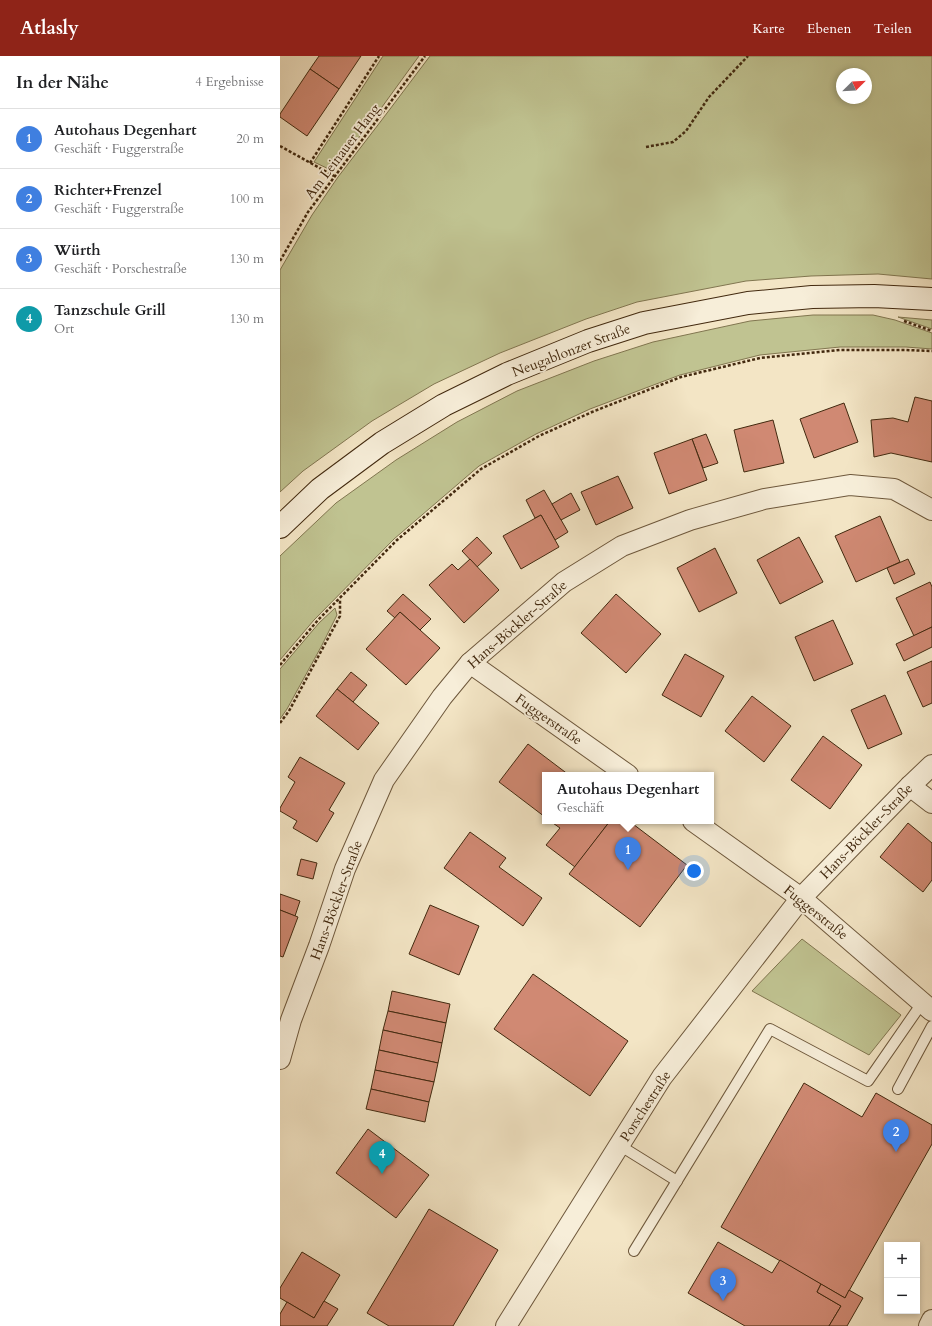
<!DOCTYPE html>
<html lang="de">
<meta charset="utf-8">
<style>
body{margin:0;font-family:Cardo,serif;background:#f2f2f2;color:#202124}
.controls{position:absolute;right:12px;bottom:12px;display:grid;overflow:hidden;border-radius:0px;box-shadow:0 2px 6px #0003}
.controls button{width:36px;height:36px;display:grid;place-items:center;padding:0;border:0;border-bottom:1px solid #e0e0e0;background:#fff;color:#202124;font:20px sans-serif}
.compass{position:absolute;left:556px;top:12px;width:36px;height:36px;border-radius:50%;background:#fff;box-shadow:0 2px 6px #0003;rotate:66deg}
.you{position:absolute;left:414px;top:815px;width:14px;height:14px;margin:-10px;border:3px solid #fff;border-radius:50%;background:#1a73e8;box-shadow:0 0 0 6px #1a73e833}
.badge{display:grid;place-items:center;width:26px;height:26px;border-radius:50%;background:#8f2418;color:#fff;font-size:13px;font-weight:700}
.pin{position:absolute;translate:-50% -33px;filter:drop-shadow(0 1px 2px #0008)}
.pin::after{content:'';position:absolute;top:21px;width:14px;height:12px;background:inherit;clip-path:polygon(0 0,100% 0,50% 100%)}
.popup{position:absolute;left:262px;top:716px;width:172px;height:52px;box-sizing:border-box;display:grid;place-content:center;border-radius:0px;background:#fff;filter:drop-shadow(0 1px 3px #0005);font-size:13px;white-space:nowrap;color:#757577}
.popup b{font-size:15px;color:#202124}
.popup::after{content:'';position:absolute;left:50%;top:100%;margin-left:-8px;border:8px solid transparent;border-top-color:#fff}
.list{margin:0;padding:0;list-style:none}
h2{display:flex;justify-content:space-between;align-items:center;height:52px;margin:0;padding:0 16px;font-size:17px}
h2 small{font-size:13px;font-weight:400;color:#757577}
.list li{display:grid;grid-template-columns:26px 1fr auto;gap:12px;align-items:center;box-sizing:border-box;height:60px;padding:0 16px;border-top:1px solid #e0e0e0}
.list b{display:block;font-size:15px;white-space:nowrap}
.list p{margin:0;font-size:13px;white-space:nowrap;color:#757577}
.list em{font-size:13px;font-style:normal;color:#757577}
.map{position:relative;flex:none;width:652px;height:1270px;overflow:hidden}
header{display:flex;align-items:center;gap:24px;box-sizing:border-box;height:56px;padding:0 20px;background:#8f2418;color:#fff}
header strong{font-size:19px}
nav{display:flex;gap:22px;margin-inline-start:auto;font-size:14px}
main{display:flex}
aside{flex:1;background:#fff}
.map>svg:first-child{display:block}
.green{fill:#c0c391;stroke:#817650;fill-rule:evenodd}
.building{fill:#d08973;stroke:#42290f}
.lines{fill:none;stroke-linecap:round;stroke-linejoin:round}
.lane-casing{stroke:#6e583c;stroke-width:12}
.street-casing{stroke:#6e583c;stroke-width:22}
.secondary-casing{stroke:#42290f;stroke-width:24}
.path{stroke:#42290f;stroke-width:2.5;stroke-dasharray:3 2;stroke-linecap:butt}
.lane{stroke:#f7eed9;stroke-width:10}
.street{stroke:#f7eed9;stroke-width:20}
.secondary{stroke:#f7eed9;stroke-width:22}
.labels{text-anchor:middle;stroke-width:3.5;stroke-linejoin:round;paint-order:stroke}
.street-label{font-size:14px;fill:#42290f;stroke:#f7eed9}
</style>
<header>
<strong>Atlasly</strong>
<nav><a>Karte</a><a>Ebenen</a><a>Teilen</a></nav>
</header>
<main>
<aside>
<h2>In der Nähe<small>4 Ergebnisse</small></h2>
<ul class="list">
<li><span class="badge" style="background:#3f7fe0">1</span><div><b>Autohaus Degenhart</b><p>Geschäft · Fuggerstraße</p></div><em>20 m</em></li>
<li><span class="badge" style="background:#3f7fe0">2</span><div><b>Richter+Frenzel</b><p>Geschäft · Fuggerstraße</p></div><em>100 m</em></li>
<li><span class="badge" style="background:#3f7fe0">3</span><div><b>Würth</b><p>Geschäft · Porschestraße</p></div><em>130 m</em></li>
<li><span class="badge" style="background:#0f9aa8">4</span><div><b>Tanzschule Grill</b><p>Ort</p></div><em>130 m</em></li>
</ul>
</aside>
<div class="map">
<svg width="652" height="1270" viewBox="0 0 652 1270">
<rect width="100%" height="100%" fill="#f3e5c5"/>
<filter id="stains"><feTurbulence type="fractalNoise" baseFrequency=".005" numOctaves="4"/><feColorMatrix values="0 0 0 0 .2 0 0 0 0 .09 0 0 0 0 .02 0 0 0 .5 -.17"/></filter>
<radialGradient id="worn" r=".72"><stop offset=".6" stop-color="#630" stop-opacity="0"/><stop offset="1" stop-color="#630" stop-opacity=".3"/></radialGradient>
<g class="green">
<path d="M103,0H139L94,62L53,115L34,106Z"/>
<path d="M150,0H652V223L598,218L531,220L466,225L357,246L306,263L220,297L154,328L92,365L23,415L0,436V214L32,159L58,121L101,65ZM562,18H586V42H562Z"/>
<path d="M533,259H593L615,264L652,277V293L626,291H560L480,299L400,319L310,353L256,378L199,410L114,483L34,564L0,604V500L56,447L116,404L177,366L237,335L314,305L373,286L470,265Z"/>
<path d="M618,261L652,264V273Z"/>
<path d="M55,552L57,559L41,591L7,653L0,663V613L39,567Z"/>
<path d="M522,883L621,959L589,999L472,935Z"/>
</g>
<g class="building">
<path d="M39,0H81L59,33L30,13Z"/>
<path d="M30,13L59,33L27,80L0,61V58Z"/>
<path d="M635,341L652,345V406L611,397L594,401L591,364L613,362L628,366Z"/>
<path d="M564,347L578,386L534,402L520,363Z"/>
<path d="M493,364L504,407L464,416L454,374Z"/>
<path d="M426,378L438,407L423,412L412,383Z"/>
<path d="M412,383L427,424L389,438L374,397Z"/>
<path d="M338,420L353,452L316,469L301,436Z"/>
<path d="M264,434L288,476L275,484L261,459L255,462L246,444Z"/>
<path d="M291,437L300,454L281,464L272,448Z"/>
<path d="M261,459L279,491L241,513L223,480Z"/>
<path d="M600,460L620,506L576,526L555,480Z"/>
<path d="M197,481L212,497L197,511L182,495Z"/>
<path d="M519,481L543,526L500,548L477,504Z"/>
<path d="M435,492L457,537L419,556L397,512Z"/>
<path d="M190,503L219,534L184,567L149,529L172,508L178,514Z"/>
<path d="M628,503L635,518L614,528L607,512Z"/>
<path d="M650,526L652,531V571L634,580L616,542Z"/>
<path d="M123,538L151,563L140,574L120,556L115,562L107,555Z"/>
<path d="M336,538L381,578L346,617L301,577Z"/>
<path d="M120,556L160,592L126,629L86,593Z"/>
<path d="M553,564L573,608L534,625L515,581Z"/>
<path d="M652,571V591L624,605L616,588Z"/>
<path d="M405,598L444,620L421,661L382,639Z"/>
<path d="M652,605V647L643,651L627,616Z"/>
<path d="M71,616L87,629L73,646L57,633Z"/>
<path d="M57,633L99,667L78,694L36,660Z"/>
<path d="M605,639L622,678L588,693L571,654Z"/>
<path d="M472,640L511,670L484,706L445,675Z"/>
<path d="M543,680L582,709L550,753L511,724Z"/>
<path d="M248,688L289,719H265V761L219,726Z"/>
<path d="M20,701L65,727L49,754L54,757L37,786L13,772L17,765L0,755V752L15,726L8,721Z"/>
<path d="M270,765H330L295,811L266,789L280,772Z"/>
<path d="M330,765H349L407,809L360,871L289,818Z"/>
<path d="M628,767L652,787V824L643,836L600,801Z"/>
<path d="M190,776L226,802L219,811L262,842L243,870L164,812Z"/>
<path d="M21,803L37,807L33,823L17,819Z"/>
<path d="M0,838L20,845L15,860L0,854Z"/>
<path d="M150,849L199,870L179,919L129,898Z"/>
<path d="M0,854L18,861L3,901L0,900Z"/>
<path d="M253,918L348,985L310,1040L214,973Z"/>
<path d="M112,935L170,948L166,967L108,955Z"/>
<path d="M108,955L166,967L162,987L103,974Z"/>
<path d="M103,974L162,987L158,1007L99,994Z"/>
<path d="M99,994L158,1007L154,1026L95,1014Z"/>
<path d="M95,1014L154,1026L149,1046L91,1033Z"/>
<path d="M524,1027L582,1061L596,1037L652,1069V1088L565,1242L441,1171Z"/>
<path d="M91,1033L149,1046L145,1066L86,1053Z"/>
<path d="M88,1073L149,1119L116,1162L56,1117Z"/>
<path d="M149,1153L218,1194L173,1270H109L87,1257Z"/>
<path d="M438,1186L492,1217L500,1204L541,1228L537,1236L561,1250L549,1270H465L408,1237Z"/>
<path d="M22,1196L60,1219L34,1262L0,1242V1232Z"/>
<path d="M541,1228L565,1242L569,1234L583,1242L567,1270H549L561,1250L537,1236Z"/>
<path d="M44,1245L58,1253L47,1270H0V1258L7,1246L34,1262Z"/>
</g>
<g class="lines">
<g class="lane-casing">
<g id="lane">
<path d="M618,1033L652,970"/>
<path d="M339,1089L397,1125"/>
<path d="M354,1195L490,973L588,1025L642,947"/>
</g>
</g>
<g class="street-casing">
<g id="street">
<path d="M190,607L348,719"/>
<path d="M630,730L652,747"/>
<path d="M413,765L521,842L652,955"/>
<path d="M0,1003L11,964L39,890L65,813L104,724L162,641L190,607L284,526L342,490L410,464L484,443L570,429L614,433L652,454"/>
<path d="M226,1270L382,1021L521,842L630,730L652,709"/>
<path d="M649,1270L652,1264"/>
</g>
</g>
<g class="secondary-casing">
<path id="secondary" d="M0,471L40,433L102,387L164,349L227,318L308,285L364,267L468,247L532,241L594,240L652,243"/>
</g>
<g class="path">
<path d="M0,90L54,120"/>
<path d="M366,91L393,86L406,75L429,41L468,0"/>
<path d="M30,107L99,0"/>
<path d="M0,205L28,156L145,0"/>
<path d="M624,265L652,275"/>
<path d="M0,609L38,564L117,484L201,413L259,380L312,356L401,321L480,302L560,294H626L652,295"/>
<path d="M0,667L9,655L60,560V543"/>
</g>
<use href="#lane" class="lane"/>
<use href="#street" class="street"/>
<use href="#secondary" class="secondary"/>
</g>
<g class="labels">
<g class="street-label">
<text transform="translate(62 95) rotate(-53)" y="5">Am Leinauer Hang</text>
<text transform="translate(291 294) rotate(-21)" y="5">Neugablonzer Straße</text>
<text transform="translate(237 568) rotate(-41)" y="5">Hans-Böckler-Straße</text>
<text transform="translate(269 663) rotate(35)" y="5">Fuggerstraße</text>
<text transform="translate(586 775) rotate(-46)" y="5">Hans-Böckler-Straße</text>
<text transform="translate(56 844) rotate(-70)" y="5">Hans-Böckler-Straße</text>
<text transform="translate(536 856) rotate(39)" y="5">Fuggerstraße</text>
<text transform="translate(365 1050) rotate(-57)" y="5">Porschestraße</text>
</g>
</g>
<rect width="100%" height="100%" filter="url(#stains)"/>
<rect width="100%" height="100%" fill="url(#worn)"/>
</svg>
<div class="controls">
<button>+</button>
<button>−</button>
</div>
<svg class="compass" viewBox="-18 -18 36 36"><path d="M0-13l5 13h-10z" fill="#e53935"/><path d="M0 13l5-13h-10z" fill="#757577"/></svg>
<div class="you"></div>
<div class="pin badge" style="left:348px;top:814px;background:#3f7fe0">1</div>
<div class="popup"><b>Autohaus Degenhart</b>Geschäft</div>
<div class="pin badge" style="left:616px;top:1096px;background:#3f7fe0">2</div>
<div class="pin badge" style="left:443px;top:1245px;background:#3f7fe0">3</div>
<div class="pin badge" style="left:102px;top:1118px;background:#0f9aa8">4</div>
</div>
</main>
